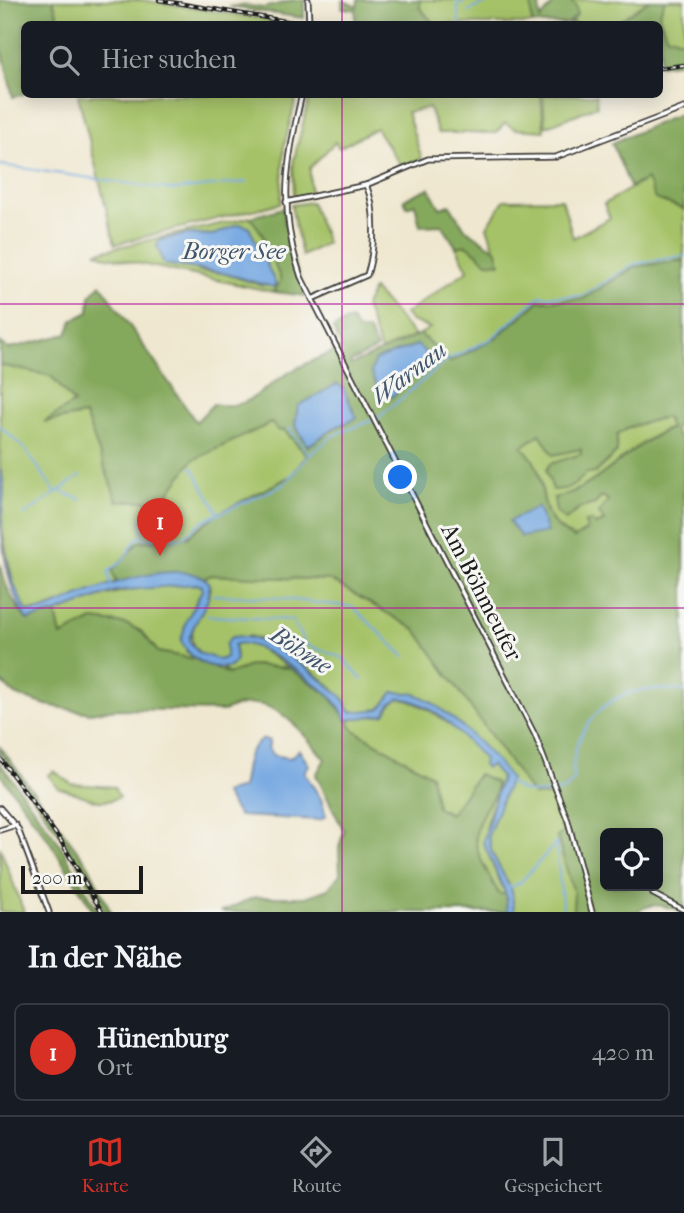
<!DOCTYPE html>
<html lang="de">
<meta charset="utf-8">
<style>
body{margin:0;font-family:"IM FELL French Canon",serif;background:#242831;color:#f1f3f6}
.controls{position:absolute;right:21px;bottom:21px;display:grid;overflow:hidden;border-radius:10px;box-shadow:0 4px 18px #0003}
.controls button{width:63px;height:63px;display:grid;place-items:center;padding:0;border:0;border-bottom:2px solid #363941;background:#171b24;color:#f1f3f6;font:35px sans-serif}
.scale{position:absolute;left:21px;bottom:18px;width:122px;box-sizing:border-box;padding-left:7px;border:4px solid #1c1c1c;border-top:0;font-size:19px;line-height:24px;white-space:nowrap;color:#1c1c1c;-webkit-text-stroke:5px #f6f6f2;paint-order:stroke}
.you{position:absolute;left:401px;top:478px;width:24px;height:24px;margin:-18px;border:5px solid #fff;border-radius:50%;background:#1a73e8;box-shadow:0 0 0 10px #1a73e833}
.badge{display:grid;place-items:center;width:46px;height:46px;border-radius:50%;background:#d93025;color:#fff;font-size:23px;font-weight:700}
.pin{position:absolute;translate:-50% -58px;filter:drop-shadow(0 2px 4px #0008)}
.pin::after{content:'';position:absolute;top:37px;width:24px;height:21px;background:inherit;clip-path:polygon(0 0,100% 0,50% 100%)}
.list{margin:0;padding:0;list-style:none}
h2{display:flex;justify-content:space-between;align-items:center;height:91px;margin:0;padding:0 28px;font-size:30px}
h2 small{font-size:23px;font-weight:400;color:#9ea1a6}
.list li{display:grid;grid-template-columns:46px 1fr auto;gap:21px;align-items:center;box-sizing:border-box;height:98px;margin:0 14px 14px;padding:0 14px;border:2px solid #363941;border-radius:10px}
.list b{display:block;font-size:26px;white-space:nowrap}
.list p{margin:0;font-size:23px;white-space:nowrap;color:#9ea1a6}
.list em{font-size:23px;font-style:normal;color:#9ea1a6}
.icon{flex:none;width:38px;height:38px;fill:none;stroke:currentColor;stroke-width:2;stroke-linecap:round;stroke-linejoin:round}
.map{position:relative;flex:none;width:684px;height:912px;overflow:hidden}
.search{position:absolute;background:#171b24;box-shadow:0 4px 18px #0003;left:21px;right:21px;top:21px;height:77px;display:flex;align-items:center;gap:18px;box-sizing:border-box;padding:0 24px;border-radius:10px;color:#9ea1a6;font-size:26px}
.sheet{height:203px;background:#171b24}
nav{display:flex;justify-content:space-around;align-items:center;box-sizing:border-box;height:98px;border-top:2px solid #363941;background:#171b24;font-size:19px;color:#9ea1a6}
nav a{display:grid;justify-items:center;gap:4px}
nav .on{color:#d93025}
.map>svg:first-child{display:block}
.green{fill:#a5c268;stroke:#606f42;stroke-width:2;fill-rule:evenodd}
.forest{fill:#84a85c;stroke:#50623c;stroke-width:2;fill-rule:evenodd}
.water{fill:#75a7e1;stroke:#48627e;stroke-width:2}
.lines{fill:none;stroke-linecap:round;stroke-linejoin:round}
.stream{stroke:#75a7e1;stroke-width:2}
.minor-casing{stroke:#3c3a37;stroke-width:7}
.tertiary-casing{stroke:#3c3a37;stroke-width:7}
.minor{stroke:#fff;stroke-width:3.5}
.tertiary{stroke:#fff;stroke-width:3.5}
.rail-casing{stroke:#1c1c1c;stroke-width:4.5}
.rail{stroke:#f6f6f2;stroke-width:2;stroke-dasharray:5;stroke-linecap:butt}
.grid{fill:none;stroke:#b5179e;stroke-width:2;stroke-opacity:0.55}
.labels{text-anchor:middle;stroke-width:6;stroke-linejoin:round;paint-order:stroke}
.street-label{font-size:23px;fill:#1c1c1c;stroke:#f6f6f2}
.water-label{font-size:24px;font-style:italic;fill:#40546b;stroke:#f6f6f2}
</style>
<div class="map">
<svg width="684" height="912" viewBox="0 0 684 912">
<rect width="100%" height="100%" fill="#f6f6f2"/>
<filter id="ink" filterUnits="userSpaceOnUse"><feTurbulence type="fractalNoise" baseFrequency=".0143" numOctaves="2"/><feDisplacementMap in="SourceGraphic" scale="14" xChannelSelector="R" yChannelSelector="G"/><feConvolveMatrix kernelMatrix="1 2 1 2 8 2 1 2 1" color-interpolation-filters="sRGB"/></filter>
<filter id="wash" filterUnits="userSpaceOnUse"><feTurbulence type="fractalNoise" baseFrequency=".00686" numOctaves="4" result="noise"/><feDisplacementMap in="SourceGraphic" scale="28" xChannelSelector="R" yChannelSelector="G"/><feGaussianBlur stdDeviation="1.57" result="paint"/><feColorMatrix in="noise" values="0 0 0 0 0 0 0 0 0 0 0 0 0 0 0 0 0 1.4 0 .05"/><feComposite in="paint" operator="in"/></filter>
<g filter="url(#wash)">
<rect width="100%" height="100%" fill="#efe7cf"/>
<g class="green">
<path d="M53,0H142L296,24H60Z"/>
<path d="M420,0H531L532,24H434L420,8Z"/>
<path d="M570,0H649L615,24H567L574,21L576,6Z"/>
<path d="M665,0H684V41L666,35L659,15Z"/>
<path d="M78,95H297L284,146L281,203L115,244Z"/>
<path d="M310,95H541L544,131L515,129L505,123L496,133H438L429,108L407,112L422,159L401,166L376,128L339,148L335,142L310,168V197L294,199L293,163Z"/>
<path d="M543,95H596L597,106L545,127Z"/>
<path d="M647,179L656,199L684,209V260L634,267L583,299L539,301L494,339L450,362L420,334L430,328L411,321L405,314L468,270L456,247L467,245L487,261L500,263L487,227L504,200L562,199L573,238L610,218L604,204Z"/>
<path d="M311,202L327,243L302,256L291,205Z"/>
<path d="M250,217L261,231L281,280L274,292L104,256L97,252ZM189,234L213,235L263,286L223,273L197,271Z"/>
<path d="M373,289L415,336L381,351L365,306Z"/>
<path d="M0,365L51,376L75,403L47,421L85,415L163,501L192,460L271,423L284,430L307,455L291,476L217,514L187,537L167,541H142L112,571L116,582L43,610L27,611L15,590L1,526L4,486L0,469Z"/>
<path d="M666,416L670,428C626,445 601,488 554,498L576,512C583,504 595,504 603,496L608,500L605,521L596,525L585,523L588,530L574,538C525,514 558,477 521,447L540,434L581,449L582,454L550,464L595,473L617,452V435L630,427Z"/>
<path d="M211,575L330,580L416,630L533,794L551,796L565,832L557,838L574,893L573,912H514L512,891L492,853L488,836L509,779L428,701L417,695L393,692L380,709L358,713L348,709C334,678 289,658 261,640L250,636L226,644V658C218,661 212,659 205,656C174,640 206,612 211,588L205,578Z"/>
<path d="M196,584L203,586L202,590L186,622V651L195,659L158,652L141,631L126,624L93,620L61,637L56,613C106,592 142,585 196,584Z"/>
<path d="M240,642L255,646L289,668L252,665L229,674L222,668L230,667L236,655L234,645Z"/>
<path d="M395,698C429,700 483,749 501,777C503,789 495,798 491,809C478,842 492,865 506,894H499C475,849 463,838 496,793V783L478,774L451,814L437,807L431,775L354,730L347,720L385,714Z"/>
<path d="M54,771L72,784L114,787L119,797C96,809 80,791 58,788L48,775Z"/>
<path d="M0,847L24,912H0Z"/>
</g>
<g class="forest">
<path d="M0,0H53L60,24H24V94L13,97L0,42Z"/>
<path d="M294,0H304V18L229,7L244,5L264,8Z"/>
<path d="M342,0L357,7L358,0H420V8L434,24H355L356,10L342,8Z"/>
<path d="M531,0H539L540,19L557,0H570L576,6L577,15L567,24H532Z"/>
<path d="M649,0H665L659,15L666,35L684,41V62L660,65V24H615Z"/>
<path d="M684,112V209L655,199L647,179L630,187L612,143Z"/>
<path d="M429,188L440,208L450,205L465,229L497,250L500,263L487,262L467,245L456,247L442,225L420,226L415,204L407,207L404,199Z"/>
<path d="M283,208L289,249L306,296L274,292L281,280L261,232L250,217Z"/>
<path d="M684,260V423L675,428L676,434L684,440V912C668,908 654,899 637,912H573L574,893L557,837L564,832L551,796L533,795L416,630L330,580L211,575L205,578L172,572L116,582L112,571L138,542L187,537L217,514L291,476L307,455L284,430L279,431L271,423L193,460L163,501H117L85,415L44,422L74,403L51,376L0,365V342L8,349L67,334L73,320L89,312L90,296L101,284L196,422L213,404C248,410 256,394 282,377C299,365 323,357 342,348L333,329L350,319L358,330H368L377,349L350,362L351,365L420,334L450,362L494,339L539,301L583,299L634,267ZM417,345L427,361L419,367L376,360ZM298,406L356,418L334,428L308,446L295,425ZM666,417L670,429C626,446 601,488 554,498L556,512L566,520L580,508L595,504L602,496L608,500L599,513L605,522L596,525L590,521L585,522L587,530L574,538C525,514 557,478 522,447L540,434L553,455L581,449V454L550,464L546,470L553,490C568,490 577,485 586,473H595L617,452V435L630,427ZM605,833H658V886H605Z"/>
<path d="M0,563C5,586 12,602 27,620L56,613L61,636L93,620L126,624L141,631L158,652L195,659L229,674L252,665L289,668L330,696L354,730L431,775L437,807L450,814L479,774L496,783V793C463,838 475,849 499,894H506L507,912H220L255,897H306L328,889L340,874L339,847L344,831L316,775L325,759C295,726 273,688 224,711L116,709L90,713L46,705L16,695L0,681Z"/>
<path d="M0,747L89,866L111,912H105L64,840L0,753Z"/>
<path d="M0,763L59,843L99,912H94L48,839L0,774Z"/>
</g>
<g class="water">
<path d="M239,224L249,227L276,284L273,287L223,273L164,264L157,245L160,240L189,234L213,235Z"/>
<path d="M417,345L425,352L427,361L392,397L377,386L371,372L375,360Z"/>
<path d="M337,384L343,388L357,418L334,428L308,446L295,425L298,406Z"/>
<path d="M0,469C7,486 2,504 2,523C1,552 12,585 27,611C45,614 66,600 83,594C112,583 182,559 208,581C215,603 191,621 189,641L199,653L220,660L226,657V644L230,638C260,628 316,675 339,694C345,698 346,707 351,712L380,709L393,692C400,693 408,692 415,694C442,703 495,755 510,779L488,836L492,853L512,891L514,912H507L506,894L483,842L501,777L491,765L486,768L483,765L484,759C461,736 435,702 400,698L390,704L385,714L347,720C342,712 336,700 328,694C312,681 252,635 234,645L236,660L230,667C209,670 190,660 181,641L186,622L202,590V586L196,584L116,591L56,613L27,620C0,577 0,522 0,469Z"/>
<path d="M538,507L547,532L521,537L509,521Z"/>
<path d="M263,739L270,741L268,748L273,755L290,758L299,750L309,765L304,772L321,799L326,816L320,820L239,816L224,793L242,788C247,767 243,752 263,739Z"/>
</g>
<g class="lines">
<g class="stream">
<path d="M457,0L459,24"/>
<path d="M461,4L465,0"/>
<path d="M468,11L493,0"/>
<path d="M0,165L173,190L247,182"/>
<path d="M0,426L25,449L56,493"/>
<path d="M289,428L309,455"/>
<path d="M192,467L219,514"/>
<path d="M60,491L82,500"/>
<path d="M23,516L80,476"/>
<path d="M141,518L143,538"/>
<path d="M111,584L108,572L123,560L137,538H182L204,520L283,485L309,455L334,435L378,418L447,360L491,339L540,296H582L634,264L684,256"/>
<path d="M213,595L276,598L353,607L405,657"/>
<path d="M208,616L292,620L306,645L343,658L362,680"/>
<path d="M509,782C522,796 548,795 565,790L574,780C568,744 593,705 629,693C645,687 667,689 684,691"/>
<path d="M508,888L520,883L556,843L563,912"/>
</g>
</g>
</g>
<g filter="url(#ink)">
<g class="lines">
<g class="minor-casing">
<g id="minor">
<path d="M286,202L366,185L428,159L556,157L684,108"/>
<path d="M312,299L367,275C375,250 377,209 366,185"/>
<path d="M0,808L18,829L49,912"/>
<path d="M0,830L16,825"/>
<path d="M653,894L684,910"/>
</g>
</g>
<g class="tertiary-casing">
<g id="tertiary">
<path d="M308,0L309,24"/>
<path d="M302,94C286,161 278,210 301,277L535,735L568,821L592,912"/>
</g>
</g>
<use href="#minor" class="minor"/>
<use href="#tertiary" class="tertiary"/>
<g class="rail-casing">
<g id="rail">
<path d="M159,0L303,24"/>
<path d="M660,68L684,65"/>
<path d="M0,758L61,841L102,912"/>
</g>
</g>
<use href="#rail" class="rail"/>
</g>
</g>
<path class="grid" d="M342,0V24M342,94V912M0,304H684M0,608H684"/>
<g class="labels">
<g class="street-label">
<text transform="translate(482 592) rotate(63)" y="8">Am Böhmeufer</text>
</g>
<g class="water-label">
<text x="234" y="259">Borger See</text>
<text transform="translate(409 373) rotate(-37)" y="8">Warnau</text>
<text transform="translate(301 650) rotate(33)" y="8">Böhme</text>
</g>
</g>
</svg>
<div class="controls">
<button><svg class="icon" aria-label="locate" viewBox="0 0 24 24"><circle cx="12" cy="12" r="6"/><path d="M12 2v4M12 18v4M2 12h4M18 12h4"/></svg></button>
</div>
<div class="scale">200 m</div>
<div class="you"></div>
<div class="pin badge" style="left:160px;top:556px">1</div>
<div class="search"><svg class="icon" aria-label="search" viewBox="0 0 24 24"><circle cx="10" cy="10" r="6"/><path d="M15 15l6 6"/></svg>Hier suchen</div>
</div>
<section class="sheet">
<h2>In der Nähe<small></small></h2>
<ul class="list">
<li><span class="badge">1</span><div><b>Hünenburg</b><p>Ort</p></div><em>420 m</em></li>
</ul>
</section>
<nav>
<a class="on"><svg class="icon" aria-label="map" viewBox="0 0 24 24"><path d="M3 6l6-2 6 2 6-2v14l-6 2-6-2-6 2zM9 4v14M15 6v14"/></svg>Karte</a>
<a><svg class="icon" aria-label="directions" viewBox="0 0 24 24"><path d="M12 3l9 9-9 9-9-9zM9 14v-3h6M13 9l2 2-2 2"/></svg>Route</a>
<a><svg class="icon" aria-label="saved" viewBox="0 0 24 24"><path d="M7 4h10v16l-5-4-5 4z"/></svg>Gespeichert</a>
</nav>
